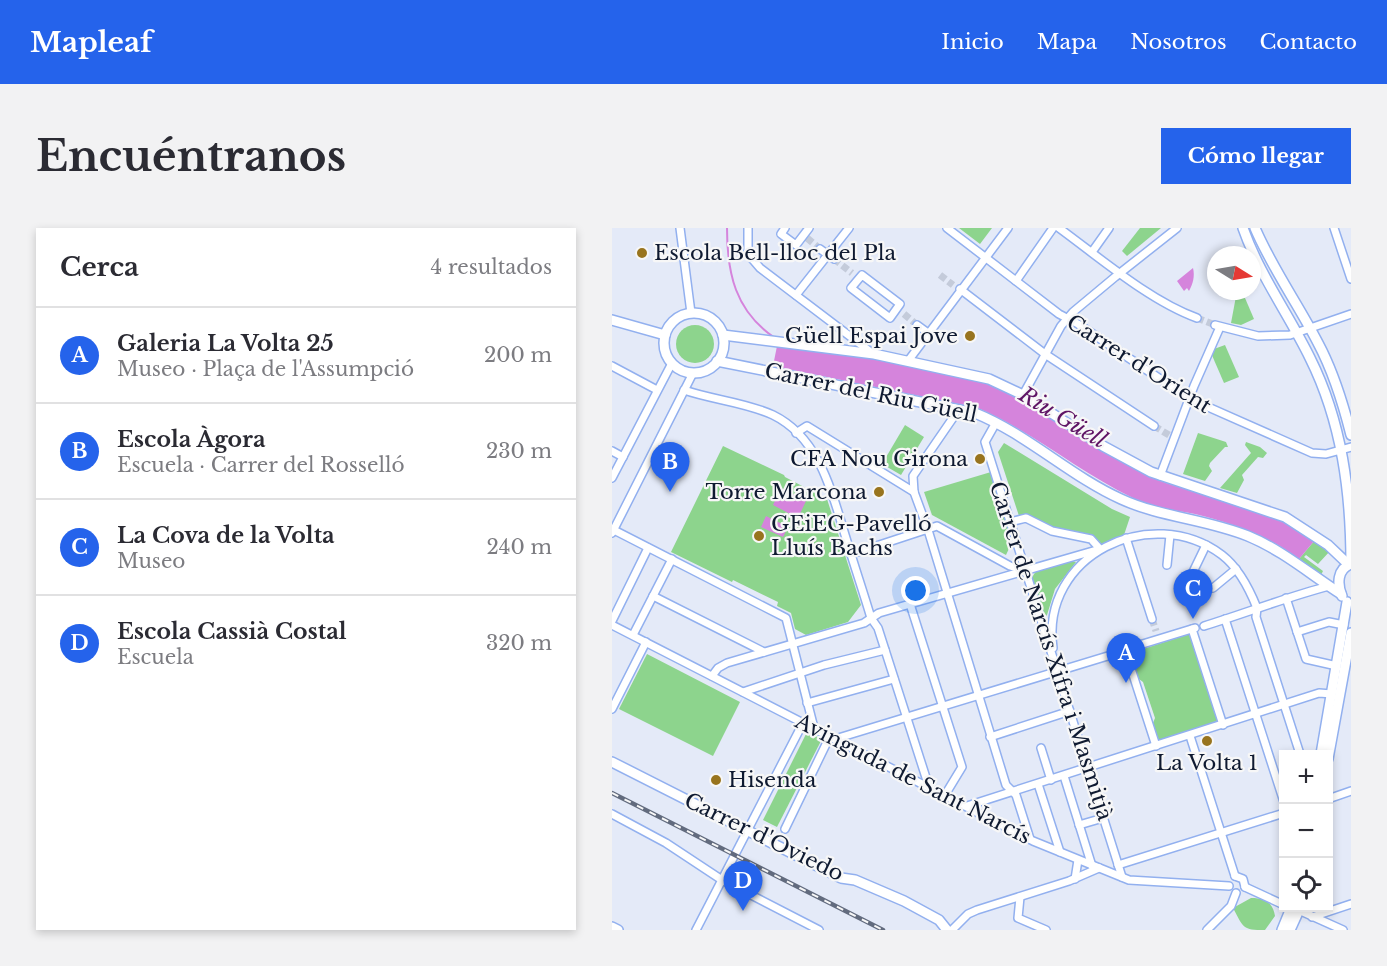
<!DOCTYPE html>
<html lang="es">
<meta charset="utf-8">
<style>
body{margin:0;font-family:"Libre Baskerville",serif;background:#f2f2f3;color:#2b2b33}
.controls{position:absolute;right:18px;bottom:18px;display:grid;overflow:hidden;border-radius:0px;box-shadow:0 3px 9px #0003}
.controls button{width:54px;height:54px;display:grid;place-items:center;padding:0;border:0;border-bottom:2px solid #e1e1e2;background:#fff;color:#2b2b33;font:30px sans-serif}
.compass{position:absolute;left:595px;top:18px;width:54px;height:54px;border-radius:50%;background:#fff;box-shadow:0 3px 9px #0003;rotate:101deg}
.you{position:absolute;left:304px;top:363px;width:21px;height:21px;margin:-15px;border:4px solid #fff;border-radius:50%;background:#1a73e8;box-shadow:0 0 0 9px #1a73e833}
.badge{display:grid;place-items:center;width:39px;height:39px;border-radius:50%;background:#2563eb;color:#fff;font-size:20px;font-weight:700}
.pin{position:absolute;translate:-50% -50px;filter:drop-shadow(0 2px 3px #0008)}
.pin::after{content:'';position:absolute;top:32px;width:21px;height:18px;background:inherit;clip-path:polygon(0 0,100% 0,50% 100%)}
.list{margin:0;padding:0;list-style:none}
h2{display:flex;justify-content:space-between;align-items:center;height:78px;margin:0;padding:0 24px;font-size:26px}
h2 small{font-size:20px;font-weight:400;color:#7c7c81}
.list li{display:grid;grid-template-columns:39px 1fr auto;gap:18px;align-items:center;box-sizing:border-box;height:96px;padding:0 24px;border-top:2px solid #e1e1e2}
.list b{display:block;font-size:22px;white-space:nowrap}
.list p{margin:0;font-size:20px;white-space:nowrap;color:#7c7c81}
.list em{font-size:20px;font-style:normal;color:#7c7c81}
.icon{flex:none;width:33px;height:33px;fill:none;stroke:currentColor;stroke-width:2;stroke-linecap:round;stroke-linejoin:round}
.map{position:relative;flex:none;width:739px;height:702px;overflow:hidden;border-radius:0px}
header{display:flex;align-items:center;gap:36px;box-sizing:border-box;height:84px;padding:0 30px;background:#2563eb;color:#fff}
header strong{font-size:28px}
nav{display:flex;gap:33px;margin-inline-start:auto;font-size:21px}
.intro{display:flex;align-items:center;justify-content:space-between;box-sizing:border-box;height:144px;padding:0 36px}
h1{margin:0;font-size:42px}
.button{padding:15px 27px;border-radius:0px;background:#2563eb;color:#fff;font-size:21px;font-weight:700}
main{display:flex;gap:36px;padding:0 36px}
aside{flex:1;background:#fff;border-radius:0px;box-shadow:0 3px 9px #0003}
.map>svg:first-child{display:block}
.green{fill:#8dd48d}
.water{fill:#d584dc}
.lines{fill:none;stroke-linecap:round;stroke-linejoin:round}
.stream{stroke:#d584dc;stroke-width:2}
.street-tunnel{stroke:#c4cbda;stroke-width:7;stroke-dasharray:7 3.5;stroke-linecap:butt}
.street-casing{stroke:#92b0ef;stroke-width:10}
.secondary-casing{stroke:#92b0ef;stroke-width:12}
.street{stroke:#fff;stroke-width:7}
.secondary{stroke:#fff;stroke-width:9}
.rail-casing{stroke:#626b7e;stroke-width:4.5}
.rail{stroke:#f7f7f7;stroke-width:2;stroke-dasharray:7;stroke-linecap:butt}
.poi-dot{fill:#98741e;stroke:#f7f7f7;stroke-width:2}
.labels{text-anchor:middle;stroke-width:4.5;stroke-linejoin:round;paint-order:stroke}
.poi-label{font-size:21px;fill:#0f1a31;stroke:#f7f7f7;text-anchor:start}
.street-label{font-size:21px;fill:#0f1a31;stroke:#f7f7f7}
.water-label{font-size:22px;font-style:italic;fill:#5f1565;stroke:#f7f7f7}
</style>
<header>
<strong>Mapleaf</strong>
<nav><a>Inicio</a><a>Mapa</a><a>Nosotros</a><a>Contacto</a></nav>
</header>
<div class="intro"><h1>Encuéntranos</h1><a class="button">Cómo llegar</a></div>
<main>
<aside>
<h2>Cerca<small>4 resultados</small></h2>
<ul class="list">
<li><span class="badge">A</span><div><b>Galeria La Volta 25</b><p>Museo · Plaça de l'Assumpció</p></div><em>200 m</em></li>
<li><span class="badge">B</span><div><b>Escola Àgora</b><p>Escuela · Carrer del Rosselló</p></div><em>230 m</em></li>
<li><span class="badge">C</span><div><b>La Cova de la Volta</b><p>Museo</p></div><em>240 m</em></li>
<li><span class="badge">D</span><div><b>Escola Cassià Costal</b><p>Escuela</p></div><em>320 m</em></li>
</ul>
</aside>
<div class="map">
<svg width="739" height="702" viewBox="0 0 739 702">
<rect width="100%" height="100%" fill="#e4eaf8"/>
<g class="green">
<path d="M347,0H380L368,16Z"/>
<path d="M528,0H549L515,28L510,23Z"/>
<path d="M625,63H630L642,91L629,97L619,95Z"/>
<circle cx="83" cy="116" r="19"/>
<path d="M613,117L627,149L612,155L599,125L602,121Z"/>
<path d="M293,197L312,209L289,247L270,236Z"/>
<path d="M586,205L614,214L616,219H613L598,235L597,238L600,243L593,253L571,246Z"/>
<path d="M634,214L648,219L655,225L651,230L646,229L630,247L632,252L625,265L608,260L639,225L633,217Z"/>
<path d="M392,215L500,281L518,289L512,307L490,317C476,304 467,308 450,303C437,299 425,294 414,286L407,288L386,224Z"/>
<path d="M111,218L172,247L173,249L215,271L249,377L236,394L194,407L183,401L179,385L165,378L166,374L121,352L120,354L59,324Z"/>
<path d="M379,244L400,314L394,327L320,287L312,264Z"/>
<path d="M703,312L718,323L706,336L694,327L692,329L711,343L709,347L687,331Z"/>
<path d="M458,333L464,334L443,361L435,387L431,391L419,351L424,343Z"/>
<path d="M578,406L606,494L546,513L541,495L543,490L531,454L527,451L518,425Z"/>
<path d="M35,426L128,474L101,528L7,481Z"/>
<path d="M195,504L210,511L165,599L151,592Z"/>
<path d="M639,670C652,670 661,674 663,688L653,702C630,702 632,700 621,680Z"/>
</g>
<g class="water">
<path d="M581,40C583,48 581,56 577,63L575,60L572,63L565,53Z"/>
<path d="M165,118L262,130L376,155L423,179L524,242L554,255L672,293L703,312L687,331C657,308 620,295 583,286C562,282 540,279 521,270C467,244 421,204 366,180L161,138Z"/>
<path d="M169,260L194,273L186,290L161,277Z"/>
<path d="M154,288L176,299L171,309L149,299Z"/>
</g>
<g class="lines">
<path class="stream" d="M115,0C115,45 123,83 163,110"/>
<g class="street-tunnel">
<path d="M195,10L208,21"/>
<path d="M222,31L240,45"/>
<path d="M328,47L341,57"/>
<path d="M292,86L305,97"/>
<path d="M585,90L603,97"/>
<path d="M542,198L557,207"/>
<path d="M540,391L544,403"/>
</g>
<g class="street-casing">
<g id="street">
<path d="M68,0L79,85"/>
<path d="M136,0V26L148,40L260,125"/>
<path d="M173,0L169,6L184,17L197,0"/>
<path d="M335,0L447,86L466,96L578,171L700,225L714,226L739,219"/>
<path d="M447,0C488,30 538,73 585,90"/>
<path d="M722,0L739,51"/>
<path d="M208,21L222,31"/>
<path d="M480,24L497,0"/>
<path d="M250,47L288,76L278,90L239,60Z"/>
<path d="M404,53L441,0"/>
<path d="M348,61L433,126L542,198"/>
<path d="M184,67L237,0"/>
<path d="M305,97L316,105"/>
<path d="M603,97L646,108L678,107L739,86"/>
<path d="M296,133L396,0"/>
<path d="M0,138L45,162"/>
<path d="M72,162C101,172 133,174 161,187C208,210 220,265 234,310C242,337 251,363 259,390L266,400L317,559"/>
<path d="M411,167L449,98L461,84L503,49L565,0"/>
<path d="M343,180V187L301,248L302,264L316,302L394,557L404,567L418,611"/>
<path d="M382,198L373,214L510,649"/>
<path d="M184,205L195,198L302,264"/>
<path d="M0,223L11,229"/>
<path d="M548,248L582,158L608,99"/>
<path d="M0,250L60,135"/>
<path d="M398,294L414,290L440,303L479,311L488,321"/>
<path d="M0,301L174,390L202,500"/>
<path d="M0,305L81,145"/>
<path d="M514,310L540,391"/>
<path d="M246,324L325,298L398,338L412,342"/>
<path d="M555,337L558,307"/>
<path d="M581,344L594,317"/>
<path d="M601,360L624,341"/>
<path d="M41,368L152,424"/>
<path d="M674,370L694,431L725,438"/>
<path d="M298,376L350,539L333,567"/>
<path d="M645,380L644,389L688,526"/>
<path d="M613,391L672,574"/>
<path d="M0,393L36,320"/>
<path d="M0,397L421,613L517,652L617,658"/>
<path d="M592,398C634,385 675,369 717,358"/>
<path d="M580,401L611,497"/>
<path d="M685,404L717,394L732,397"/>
<path d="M21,407L60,331"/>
<path d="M441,420C428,327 539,274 610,327C627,340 637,360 645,380"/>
<path d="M511,422L583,400"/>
<path d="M513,422L544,518"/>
<path d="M100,448L106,440L115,435L252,395L267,385L488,321"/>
<path d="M131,464L212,437L273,422"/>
<path d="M195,475L282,451"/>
<path d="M0,481L34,414"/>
<path d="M578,508L623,648"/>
<path d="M378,509L458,483"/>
<path d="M223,511L499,427"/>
<path d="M429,520L439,552"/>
<path d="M452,548L480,638"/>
<path d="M426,556L448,624"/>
<path d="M716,571L739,563"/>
<path d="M355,578L707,465L720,466"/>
<path d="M0,586L54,615L110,652L207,702"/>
<path d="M467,597L491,590"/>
<path d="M173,601L218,508"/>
<path d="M506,637L672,585"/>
<path d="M623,648L631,651L633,659"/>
<path d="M463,651L466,632"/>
<path d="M633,659L672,677"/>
<path d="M408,669L406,690L434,702"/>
<path d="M682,680L731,702"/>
<path d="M700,689L739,676"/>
<path d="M84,702L191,495"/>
<path d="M340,702L356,686L365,682L457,653L487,640"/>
<path d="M595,702L619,678L624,665"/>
</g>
</g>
<g class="secondary-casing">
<g id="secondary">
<path d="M631,0C647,46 677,87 698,130C730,194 739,265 739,336"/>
<path d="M643,0C660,40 686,76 706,115C721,143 731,175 739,207"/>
<circle cx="82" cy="115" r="30"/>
<path d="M0,92L53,107"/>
<path d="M111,107L262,126L377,151L411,167L491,218L539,244L673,289L716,317L736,336"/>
<path d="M105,133L363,185C415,206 458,248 509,271C548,289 594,291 636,308C670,322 698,346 729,366"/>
<path d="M730,368C725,356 725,341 739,336"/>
<path d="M709,526L735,374"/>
<path d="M716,531L739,405"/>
<path d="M0,534L229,650L243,652L292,673L327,692L335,702"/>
<path d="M0,699L6,702"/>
<path d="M670,702L679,680"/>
<path d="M678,702L688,680"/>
</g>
</g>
<use href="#street" class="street"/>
<use href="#secondary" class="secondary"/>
<g class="rail-casing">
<path id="rail" d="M0,565L271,702"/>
</g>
<use href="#rail" class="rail"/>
</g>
<g class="poi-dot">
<circle cx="30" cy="25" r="6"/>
<circle cx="358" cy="108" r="6"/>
<circle cx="368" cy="231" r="6"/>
<circle cx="267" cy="264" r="6"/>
<circle cx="147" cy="308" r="6"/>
<circle cx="595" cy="513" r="6"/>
<circle cx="104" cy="552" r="6"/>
</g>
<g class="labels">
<g class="poi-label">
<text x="42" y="32">Escola Bell-lloc del Pla</text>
<text x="346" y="115" text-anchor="end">Güell Espai Jove</text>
<text x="356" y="238" text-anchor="end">CFA Nou Girona</text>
<text x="255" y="271" text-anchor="end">Torre Marcona</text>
<text x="159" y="303">GEiEG-Pavelló<tspan x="159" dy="24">Lluís Bachs</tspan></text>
<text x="595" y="542" text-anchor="middle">La Volta 1</text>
<text x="116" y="559">Hisenda</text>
</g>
<g class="street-label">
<text transform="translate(527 136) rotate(32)" y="7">Carrer d'Orient</text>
<text transform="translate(259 165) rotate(12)" y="7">Carrer del Riu Güell</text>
<text transform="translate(439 423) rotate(72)" y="7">Carrer de Narcís Xifra i Masmitjà</text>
<text transform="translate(301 551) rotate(27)" y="7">Avinguda de Sant Narcís</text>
<text transform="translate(152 609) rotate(26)" y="7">Carrer d'Oviedo</text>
</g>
<g class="water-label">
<text transform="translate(451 189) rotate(31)" y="8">Riu Güell</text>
</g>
</g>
</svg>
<div class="controls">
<button>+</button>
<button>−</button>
<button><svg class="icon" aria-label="locate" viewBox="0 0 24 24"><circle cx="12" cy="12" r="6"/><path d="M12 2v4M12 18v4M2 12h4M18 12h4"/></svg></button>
</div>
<svg class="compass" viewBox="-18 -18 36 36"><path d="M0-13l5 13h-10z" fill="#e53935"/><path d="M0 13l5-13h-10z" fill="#7c7c81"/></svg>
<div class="you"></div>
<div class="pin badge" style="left:514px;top:455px">A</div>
<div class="pin badge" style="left:58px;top:264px">B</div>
<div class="pin badge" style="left:581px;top:391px">C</div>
<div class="pin badge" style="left:131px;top:683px">D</div>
</div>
</main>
